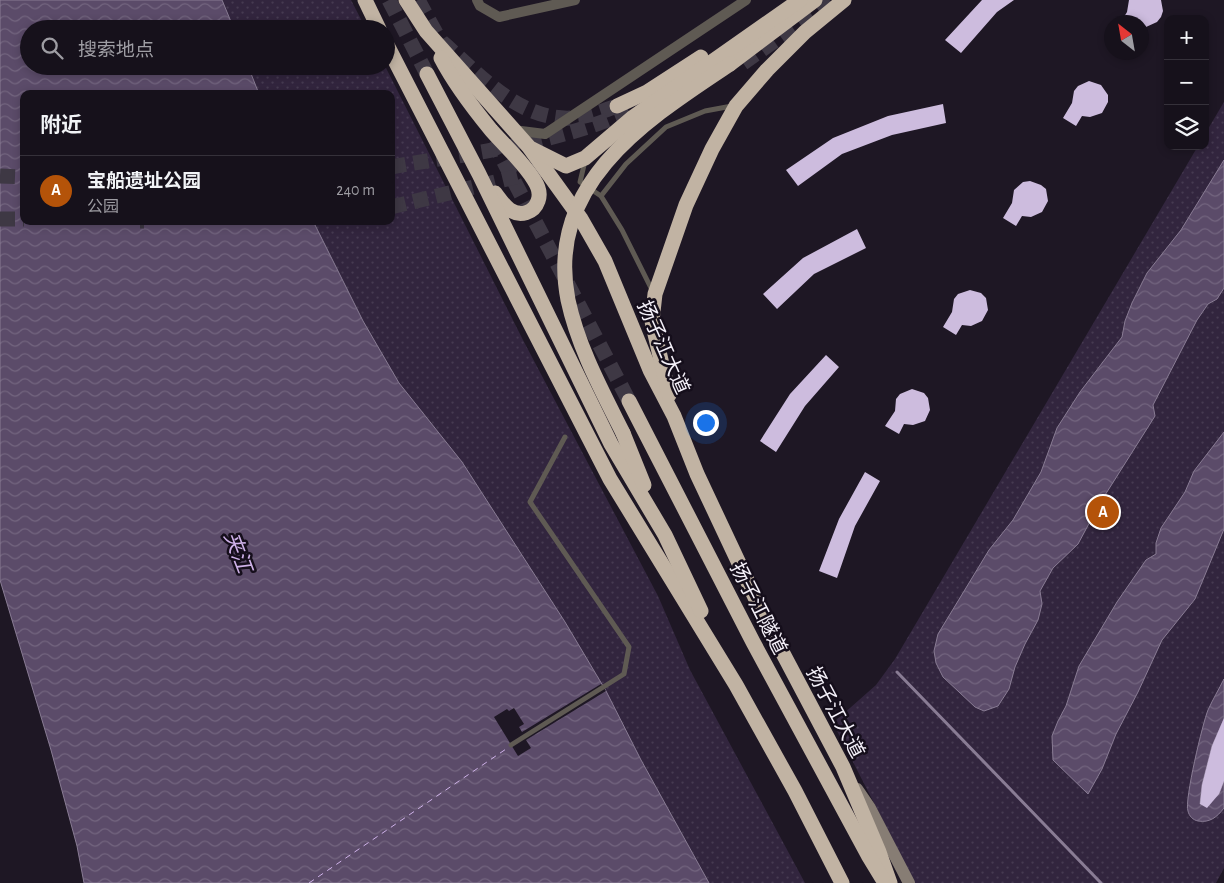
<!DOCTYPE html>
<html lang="zh">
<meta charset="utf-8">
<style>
body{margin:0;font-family:"Alegreya Sans","Noto Sans SC",sans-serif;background:#231f28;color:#f1f3f6}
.controls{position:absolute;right:15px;top:15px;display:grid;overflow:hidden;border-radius:10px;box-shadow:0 2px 8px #0003}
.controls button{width:45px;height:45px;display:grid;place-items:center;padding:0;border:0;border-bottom:1px solid #35313a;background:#16111b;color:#f1f3f6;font:25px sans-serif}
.compass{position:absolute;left:1104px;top:15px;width:45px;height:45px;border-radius:50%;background:#16111b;box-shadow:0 2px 8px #0003;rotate:329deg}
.you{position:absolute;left:705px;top:422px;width:18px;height:18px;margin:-12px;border:4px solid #fff;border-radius:50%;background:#1a73e8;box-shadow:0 0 0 8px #1a73e833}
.badge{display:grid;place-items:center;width:32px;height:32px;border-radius:50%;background:#b45309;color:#fff;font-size:16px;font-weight:700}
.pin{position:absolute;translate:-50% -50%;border:2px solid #fff;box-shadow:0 1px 5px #0006}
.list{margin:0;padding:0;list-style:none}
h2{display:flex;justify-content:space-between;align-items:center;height:65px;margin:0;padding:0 20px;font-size:21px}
h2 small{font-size:16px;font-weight:400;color:#9e9da3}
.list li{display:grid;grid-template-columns:32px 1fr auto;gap:15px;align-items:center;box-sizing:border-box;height:70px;padding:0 20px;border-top:1px solid #35313a}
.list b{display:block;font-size:19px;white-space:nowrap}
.list p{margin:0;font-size:16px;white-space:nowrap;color:#9e9da3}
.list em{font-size:16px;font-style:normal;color:#9e9da3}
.icon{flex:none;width:28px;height:28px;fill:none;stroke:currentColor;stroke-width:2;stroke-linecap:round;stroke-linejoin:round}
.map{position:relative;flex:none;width:1224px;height:883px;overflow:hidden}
.search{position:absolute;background:#16111b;box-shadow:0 2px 8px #0003;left:20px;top:20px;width:375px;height:55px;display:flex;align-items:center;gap:12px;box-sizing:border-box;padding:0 18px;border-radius:28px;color:#9e9da3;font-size:19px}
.panel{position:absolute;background:#16111b;box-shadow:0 2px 8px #0003;left:20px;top:90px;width:375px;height:135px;border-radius:10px}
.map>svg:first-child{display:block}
.park{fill:url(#park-dots)}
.water{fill:url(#water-waves);stroke:#897c94}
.pier{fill:#1e1724}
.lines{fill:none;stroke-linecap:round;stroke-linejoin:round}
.stream{stroke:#897c94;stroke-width:3}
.ferry{stroke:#cfb2e9;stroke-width:1;stroke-dasharray:6 5;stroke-linecap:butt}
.building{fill:#cdbcde}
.highway-tunnel{stroke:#3e3844;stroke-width:15;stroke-dasharray:15 8;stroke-linecap:butt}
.lane{stroke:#5f5a53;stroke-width:5}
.street{stroke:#5f5a53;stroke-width:10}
.secondary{stroke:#877d74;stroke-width:12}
.highway{stroke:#c1b3a3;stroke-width:15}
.highway-bridge{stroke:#c1b3a3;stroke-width:15}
.labels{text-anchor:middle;stroke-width:5;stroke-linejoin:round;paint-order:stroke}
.street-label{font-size:20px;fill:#f4f0f9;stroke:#150e1b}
.water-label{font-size:21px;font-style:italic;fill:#cfb2e9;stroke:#150e1b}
</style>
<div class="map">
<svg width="1224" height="883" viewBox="0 0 1224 883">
<defs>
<pattern id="park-dots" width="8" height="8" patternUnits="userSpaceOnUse" patternTransform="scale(1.25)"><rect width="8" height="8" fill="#32253e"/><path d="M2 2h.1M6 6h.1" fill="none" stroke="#463a51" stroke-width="1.8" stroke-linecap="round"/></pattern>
<pattern id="water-waves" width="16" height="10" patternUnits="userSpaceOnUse" patternTransform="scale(1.25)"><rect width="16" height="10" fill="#5b4b69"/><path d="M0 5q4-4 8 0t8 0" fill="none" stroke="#73657f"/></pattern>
</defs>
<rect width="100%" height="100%" fill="#1e1724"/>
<g class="park">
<path d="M222,0H351L366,29H234Z"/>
<path d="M248,66H385L523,340L658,596L690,670L805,883H709L641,760L606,691L565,622L462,462L399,383L363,321L313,221H391V94H259Z"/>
<path d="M1224,102V868L1216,883H915L833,723L876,685L895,659L1198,146H1205V134Z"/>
</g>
<g class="water">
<path d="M0,0H222L234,29H29V66H248L259,94H24V221H313L363,321L399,383L462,462L565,622L606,691L641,760L709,883H84L77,846L51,750L0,580Z"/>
<path d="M1224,160V288L1217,299L1208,304L1197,320L1153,405L1155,416L1100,503L1078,544L1053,568L1040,591L1042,604L1038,620L1025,644L1015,667L1009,689L998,706L984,711L975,707L943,677L936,663L934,651L938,634L989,550L1013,520L1041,472L1057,428L1080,392L1122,337L1125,321L1132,303L1147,273L1181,230Z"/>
<path d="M1224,432V529L1195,599L1162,640L1138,692L1116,734L1102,769L1088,794L1053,760L1052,736L1058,721L1066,706L1079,666L1117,602L1146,560L1156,554V543L1161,528L1185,492L1194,471Z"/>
<path d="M1224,679V719L1212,746L1202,785L1200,804L1219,794L1224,781V808C1217,817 1210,823 1198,821C1193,820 1189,816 1188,811C1184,801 1203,722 1208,710C1213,699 1219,689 1224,679Z"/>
</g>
<path class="pier" d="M601,684L606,691L526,740L531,748L518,756L494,717L507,709L509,711L514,708L524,724L519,727L522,732Z"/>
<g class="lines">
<path class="stream" d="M897,672L1101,883"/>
<path class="ferry" d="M309,883L509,747"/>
</g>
<g class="building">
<path d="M982,0H1014L997,12L961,53L945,40Z"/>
<path d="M1129,0H1161L1163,11L1161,17L1157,22L1146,27L1142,26V22H1121L1127,12Z"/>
<path d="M1089,81L1101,85L1108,95V102L1102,113L1090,117L1082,116L1076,126L1063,118L1072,103L1074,91L1078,86Z"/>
<path d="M943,104L946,123L892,135L842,154L798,186L786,170L833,138L888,116Z"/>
<path d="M1030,181L1041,185L1046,189L1048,201L1042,212L1031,217L1022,216L1016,226L1003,218L1012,203L1014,190L1023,182Z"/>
<path d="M857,229L866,248L814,274L777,309L763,294L803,258Z"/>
<path d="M970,290L981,293L986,298L988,310L982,321L971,326L962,325L956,335L943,327L952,312L954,299L958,294Z"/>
<path d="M826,355L839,367L805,406L776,452L760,441L790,394Z"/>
<path d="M912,389L924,393L928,398L930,410L925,421L913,425L904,424L899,434L885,426L895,411L896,399L900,394Z"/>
<path d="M865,472L880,481L855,526L837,578L819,571L839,519Z"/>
<path d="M1224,718V781L1219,794L1207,808L1200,804L1202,785L1212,746Z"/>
</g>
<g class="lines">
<g class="highway-tunnel">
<path d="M389,0L427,74"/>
<path d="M418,0L443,46"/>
<path d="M442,42C479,74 519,121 572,118C587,117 603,111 617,106"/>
<path d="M743,63L833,0"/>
<path d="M493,141L629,401"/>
<path d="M391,167C476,152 567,143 644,104"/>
<path d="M0,176L24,177"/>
<path d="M391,207L528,174L540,169"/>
<path d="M0,219H24"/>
<path d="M140,221H144"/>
</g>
<g class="lane">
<path d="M585,161L580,182L601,196L626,164L666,127L705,111L732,106"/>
<path d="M601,196L622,230L652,290"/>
<path d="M511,745L624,674L629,647L530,502L565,437"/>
</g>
<g class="street">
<path d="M477,0L480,6L499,17L575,0"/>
<path d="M513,130L545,134L746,0"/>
</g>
<path class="secondary" d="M857,789L870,808L909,883"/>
<g class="highway">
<path d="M365,0L379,29"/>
<path d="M406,0L426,31L529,147L581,219L605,261L650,370L674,416L697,474L769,627L843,767L879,852L890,883"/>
<path d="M386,43L610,479L736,685L795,791L842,883"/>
<path d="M441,58C454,83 473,108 491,130C505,146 522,161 534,180C538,186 541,193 538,201C534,213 520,217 510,210C504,206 499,198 495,193"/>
<path d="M730,64L815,0"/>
<path d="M427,74L479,174L611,444L665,535L701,611"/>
<path d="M617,106L647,92L701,57"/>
<path d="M532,149L566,166L585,158L632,118L800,0"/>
<path d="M669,395L652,321L655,294L686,205L712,149L736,106L767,70L805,32L844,0"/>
<path d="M629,401L753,642L868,855L882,878"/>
<path d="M623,433L644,485"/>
</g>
<path class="highway-bridge" d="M623,433C602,391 578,347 568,300C545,183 646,120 730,64"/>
</g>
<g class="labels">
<g class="street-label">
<text transform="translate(664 347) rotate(66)" y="7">扬子江大道</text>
<text transform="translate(759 608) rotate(63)" y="7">扬子江隧道</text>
<text transform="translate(836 712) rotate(62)" y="7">扬子江大道</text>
</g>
<g class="water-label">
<text transform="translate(238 552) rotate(69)" y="7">夹江</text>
</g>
</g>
</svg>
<div class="controls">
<button>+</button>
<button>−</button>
<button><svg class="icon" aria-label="layers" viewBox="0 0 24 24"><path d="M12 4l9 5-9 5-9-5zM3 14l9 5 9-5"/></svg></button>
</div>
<svg class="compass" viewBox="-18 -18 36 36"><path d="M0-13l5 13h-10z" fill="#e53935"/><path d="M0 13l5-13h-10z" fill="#9e9da3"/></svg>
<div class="you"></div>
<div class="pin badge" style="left:1103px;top:512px">A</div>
<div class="search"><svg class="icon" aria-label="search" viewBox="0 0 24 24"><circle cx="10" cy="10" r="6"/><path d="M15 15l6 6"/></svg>搜索地点</div>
<section class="panel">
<h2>附近<small></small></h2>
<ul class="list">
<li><span class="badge">A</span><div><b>宝船遗址公园</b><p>公园</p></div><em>240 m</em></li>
</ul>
</section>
</div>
